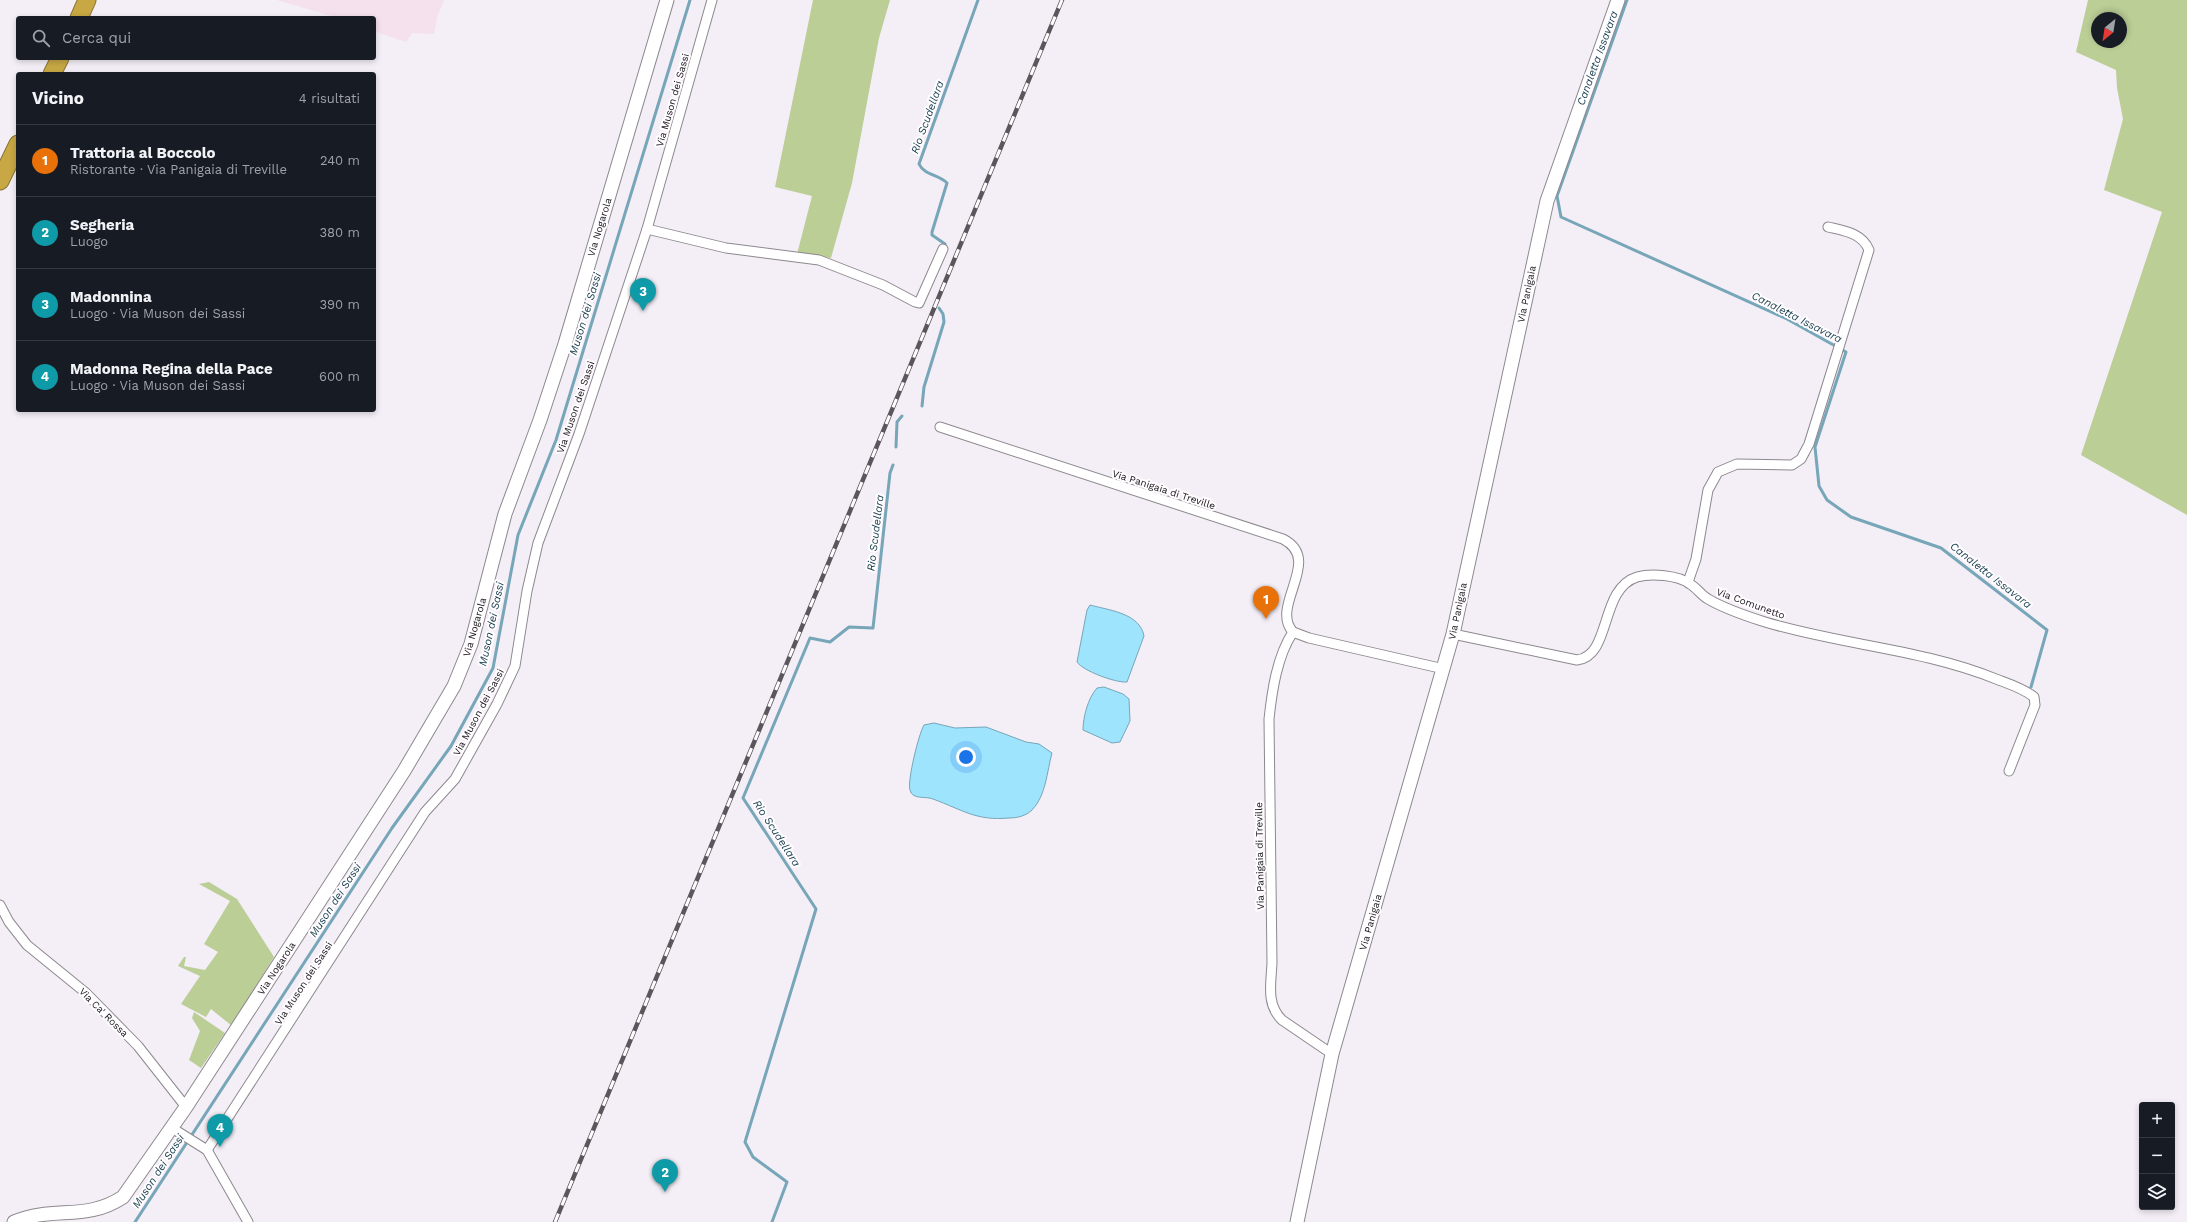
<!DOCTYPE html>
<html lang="it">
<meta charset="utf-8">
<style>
body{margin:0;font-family:"Work Sans",sans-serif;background:#242831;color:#f1f3f6}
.controls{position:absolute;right:12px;bottom:12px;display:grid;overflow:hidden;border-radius:4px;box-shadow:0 2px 6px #0003}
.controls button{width:36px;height:36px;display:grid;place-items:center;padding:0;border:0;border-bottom:1px solid #363941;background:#171b24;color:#f1f3f6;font:20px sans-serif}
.compass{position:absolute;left:2091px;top:12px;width:36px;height:36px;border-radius:50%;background:#171b24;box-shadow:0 2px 6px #0003;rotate:210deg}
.you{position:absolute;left:966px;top:757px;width:14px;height:14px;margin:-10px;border:3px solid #fff;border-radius:50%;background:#1a73e8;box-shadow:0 0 0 6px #1a73e833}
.badge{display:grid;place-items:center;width:26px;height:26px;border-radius:50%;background:#8c9099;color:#fff;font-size:13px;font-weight:700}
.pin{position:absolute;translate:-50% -33px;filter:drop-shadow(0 1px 2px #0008)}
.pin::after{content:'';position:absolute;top:21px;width:14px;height:12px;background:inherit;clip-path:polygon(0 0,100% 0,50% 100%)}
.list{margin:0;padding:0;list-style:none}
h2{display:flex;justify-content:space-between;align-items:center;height:52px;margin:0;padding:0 16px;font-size:17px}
h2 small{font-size:13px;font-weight:400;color:#9ea1a6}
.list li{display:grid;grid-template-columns:26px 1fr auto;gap:12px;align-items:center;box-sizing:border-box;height:72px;padding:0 16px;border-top:1px solid #363941}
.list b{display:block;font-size:15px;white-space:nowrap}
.list p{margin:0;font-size:13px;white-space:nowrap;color:#9ea1a6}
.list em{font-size:13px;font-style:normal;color:#9ea1a6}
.icon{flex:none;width:22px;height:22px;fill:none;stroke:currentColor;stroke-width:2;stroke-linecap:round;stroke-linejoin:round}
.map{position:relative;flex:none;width:2187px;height:1222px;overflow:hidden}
.search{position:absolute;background:#171b24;box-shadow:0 2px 6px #0003;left:16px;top:16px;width:360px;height:44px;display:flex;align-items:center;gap:10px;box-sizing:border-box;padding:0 14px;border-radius:4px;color:#9ea1a6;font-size:15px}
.panel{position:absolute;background:#171b24;box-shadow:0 2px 6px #0003;left:16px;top:72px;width:360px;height:340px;border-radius:4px}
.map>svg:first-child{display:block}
.industrial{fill:#f5e0ee}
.green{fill:#bbce96;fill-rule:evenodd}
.water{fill:#9fe4fd;stroke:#76a6b8}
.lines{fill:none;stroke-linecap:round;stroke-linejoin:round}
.stream{stroke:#76a6b8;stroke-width:3}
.street-casing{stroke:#8d888e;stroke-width:11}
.secondary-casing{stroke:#8d888e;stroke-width:15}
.highway-casing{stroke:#8a7434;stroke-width:19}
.street{stroke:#fff;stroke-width:9}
.secondary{stroke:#fff;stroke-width:13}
.highway{stroke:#c8a844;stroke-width:17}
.rail-casing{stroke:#5a565b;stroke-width:4.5}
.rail{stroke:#fffdff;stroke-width:3;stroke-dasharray:9;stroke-linecap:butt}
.labels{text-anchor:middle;stroke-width:4;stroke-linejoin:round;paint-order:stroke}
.street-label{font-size:10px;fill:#161417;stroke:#fffdff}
.water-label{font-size:11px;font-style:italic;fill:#133d4a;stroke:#fffdff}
</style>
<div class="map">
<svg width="2187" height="1222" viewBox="0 0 2187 1222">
<rect width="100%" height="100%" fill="#f4eef6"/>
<path class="industrial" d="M277,0H444L437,17L434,34L412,33L406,42L374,31V18H338Z"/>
<g class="green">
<path d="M813,0H890L879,38L852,183L831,258L797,254L812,196L775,187Z"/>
<path d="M2088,0H2187V515L2081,455L2162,212L2104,190L2123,119L2117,88L2116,70L2076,52ZM2097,18H2121V42H2097Z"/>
<path d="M209,882L237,899L274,957L232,1026L211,1009L206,1017L181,1004L200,976L178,966L184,957H186L184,966L205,970L218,952L204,944L230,901L199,884Z"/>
<path d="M194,1012L225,1033L201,1068L189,1060L200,1031L192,1018Z"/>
</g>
<g class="water">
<path d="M1090,605C1108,610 1140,613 1144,636L1127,682C1116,683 1083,671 1077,662L1087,610Z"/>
<path d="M1104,687L1123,694L1129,699L1130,721L1120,742L1112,743L1083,730C1083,717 1088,698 1097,688Z"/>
<path d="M934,723L955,728L986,727L1026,742L1039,744L1052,753C1047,771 1046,796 1032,810C1026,816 1017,818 1009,818C976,821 963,810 933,799C926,796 912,800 910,790C907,781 919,733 924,725Z"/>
</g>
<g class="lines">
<g class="stream">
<path d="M1627,0L1557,196L1561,217L1787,319L1846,352L1815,447L1819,486L1827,500L1851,517L1941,548L2047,630L2031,687"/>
<path d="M945,244L932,235V232L947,183C940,175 924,175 919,164L978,0"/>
<path d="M922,406L924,387L944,322L943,314L939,308"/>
<path d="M896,447L897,422L902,416"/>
<path d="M135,1222L392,828L451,746L493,668L518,535L556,440L690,0"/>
<path d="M772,1222L787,1182L753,1157L745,1142L816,909L743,798L810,638L830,642L849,627L873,628L890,473L893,465"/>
</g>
<g class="street-casing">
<g id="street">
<path d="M647,229L726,248L819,260L883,285L915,302L919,303L943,249"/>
<path d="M940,427L1283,539C1324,560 1269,606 1293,632L1309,638L1444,669"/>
<path d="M1688,582L1696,559L1708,490L1718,472L1737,464L1792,465L1801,459L1809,444L1869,250C1862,233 1845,231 1828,227"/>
<path d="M1293,632C1277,656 1272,691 1269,719L1272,963C1271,984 1266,1004 1282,1020L1332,1054"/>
<path d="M1453,634L1577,660C1612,656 1599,589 1637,577C1651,573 1678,575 1690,584C1697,588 1701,595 1708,599C1725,609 1746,616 1765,622C1841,645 1922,649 1996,679C2009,684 2023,688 2034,697L2035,705L2009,771"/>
<path d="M0,905L9,922L27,945L86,993L138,1046L186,1107"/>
<path d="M172,1128L207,1150L248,1222"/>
<path d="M207,1150L425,812L455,779L497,704L515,666L527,591L538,543L579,434L647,229L712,0"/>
</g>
</g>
<g class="secondary-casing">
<g id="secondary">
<path d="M14,1222C55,1205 85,1222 123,1197L186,1107L404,771L454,686L471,644L505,514L540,420L565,344L667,0"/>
<path d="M1297,1222L1332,1054L1453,634L1547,201L1618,0"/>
</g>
</g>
<g class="highway-casing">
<g id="highway">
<path d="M79,18L87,0"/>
<path d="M52,74L60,58"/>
<path d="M0,181L18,144"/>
</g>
</g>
<use href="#street" class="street"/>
<use href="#secondary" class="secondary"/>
<use href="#highway" class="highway"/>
<g class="rail-casing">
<path id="rail" d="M555,1222L1062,0"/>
</g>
<use href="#rail" class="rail"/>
</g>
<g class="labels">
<g class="street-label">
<text transform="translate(672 100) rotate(-74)" y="4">Via Muson dei Sassi</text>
<text transform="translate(599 227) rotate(-73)" y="4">Via Nogarola</text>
<text transform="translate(1526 294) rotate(-78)" y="4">Via Panigaia</text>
<text transform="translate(575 407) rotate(-71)" y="4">Via Muson dei Sassi</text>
<text transform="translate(1164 489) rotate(18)" y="4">Via Panigaia di Treville</text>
<text transform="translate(1751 603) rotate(20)" y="4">Via Comunetto</text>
<text transform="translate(1457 611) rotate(-78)" y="4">Via Panigaia</text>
<text transform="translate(474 627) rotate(-74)" y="4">Via Nogarola</text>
<text transform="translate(478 712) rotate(-62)" y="4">Via Muson dei Sassi</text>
<text transform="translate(1259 856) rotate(-91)" y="4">Via Panigaia di Treville</text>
<text transform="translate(1370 922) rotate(-74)" y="4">Via Panigaia</text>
<text transform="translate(276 968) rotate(-57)" y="4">Via Nogarola</text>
<text transform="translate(303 983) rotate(-57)" y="4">Via Muson dei Sassi</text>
<text transform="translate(104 1012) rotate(45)" y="4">Via Ca' Rossa</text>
</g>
<g class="water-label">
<text transform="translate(1597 58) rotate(-70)" y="4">Canaletta Issavara</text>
<text transform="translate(927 117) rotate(-70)" y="4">Rio Scudellara</text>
<text transform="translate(585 314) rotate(-73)" y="4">Muson dei Sassi</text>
<text transform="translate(1797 317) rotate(27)" y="4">Canaletta Issavara</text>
<text transform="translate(875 533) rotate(-83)" y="4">Rio Scudellara</text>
<text transform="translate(1991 575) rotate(38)" y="4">Canaletta Issavara</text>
<text transform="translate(491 624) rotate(-78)" y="4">Muson dei Sassi</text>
<text transform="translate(777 833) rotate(57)" y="4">Rio Scudellara</text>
<text transform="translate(335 900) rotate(-57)" y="4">Muson dei Sassi</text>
<text transform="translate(158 1171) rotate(-57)" y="4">Muson dei Sassi</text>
</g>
</g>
</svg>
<div class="controls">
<button>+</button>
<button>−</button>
<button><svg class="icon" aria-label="layers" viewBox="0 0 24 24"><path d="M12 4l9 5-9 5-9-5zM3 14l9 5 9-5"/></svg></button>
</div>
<svg class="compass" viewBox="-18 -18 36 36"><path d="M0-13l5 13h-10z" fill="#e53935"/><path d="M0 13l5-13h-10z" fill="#9ea1a6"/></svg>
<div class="you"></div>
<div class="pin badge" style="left:1266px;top:619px;background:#e8710a">1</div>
<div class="pin badge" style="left:665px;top:1192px;background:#0f9aa8">2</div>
<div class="pin badge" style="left:643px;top:311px;background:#0f9aa8">3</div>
<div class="pin badge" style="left:220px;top:1147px;background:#0f9aa8">4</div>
<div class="search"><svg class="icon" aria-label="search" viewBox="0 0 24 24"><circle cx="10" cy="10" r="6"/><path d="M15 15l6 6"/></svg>Cerca qui</div>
<section class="panel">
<h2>Vicino<small>4 risultati</small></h2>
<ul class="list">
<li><span class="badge" style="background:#e8710a">1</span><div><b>Trattoria al Boccolo</b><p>Ristorante · Via Panigaia di Treville</p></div><em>240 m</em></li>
<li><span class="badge" style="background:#0f9aa8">2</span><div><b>Segheria</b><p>Luogo</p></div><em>380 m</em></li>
<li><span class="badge" style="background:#0f9aa8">3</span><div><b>Madonnina</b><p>Luogo · Via Muson dei Sassi</p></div><em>390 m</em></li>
<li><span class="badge" style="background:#0f9aa8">4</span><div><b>Madonna Regina della Pace</b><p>Luogo · Via Muson dei Sassi</p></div><em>600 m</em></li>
</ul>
</section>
</div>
